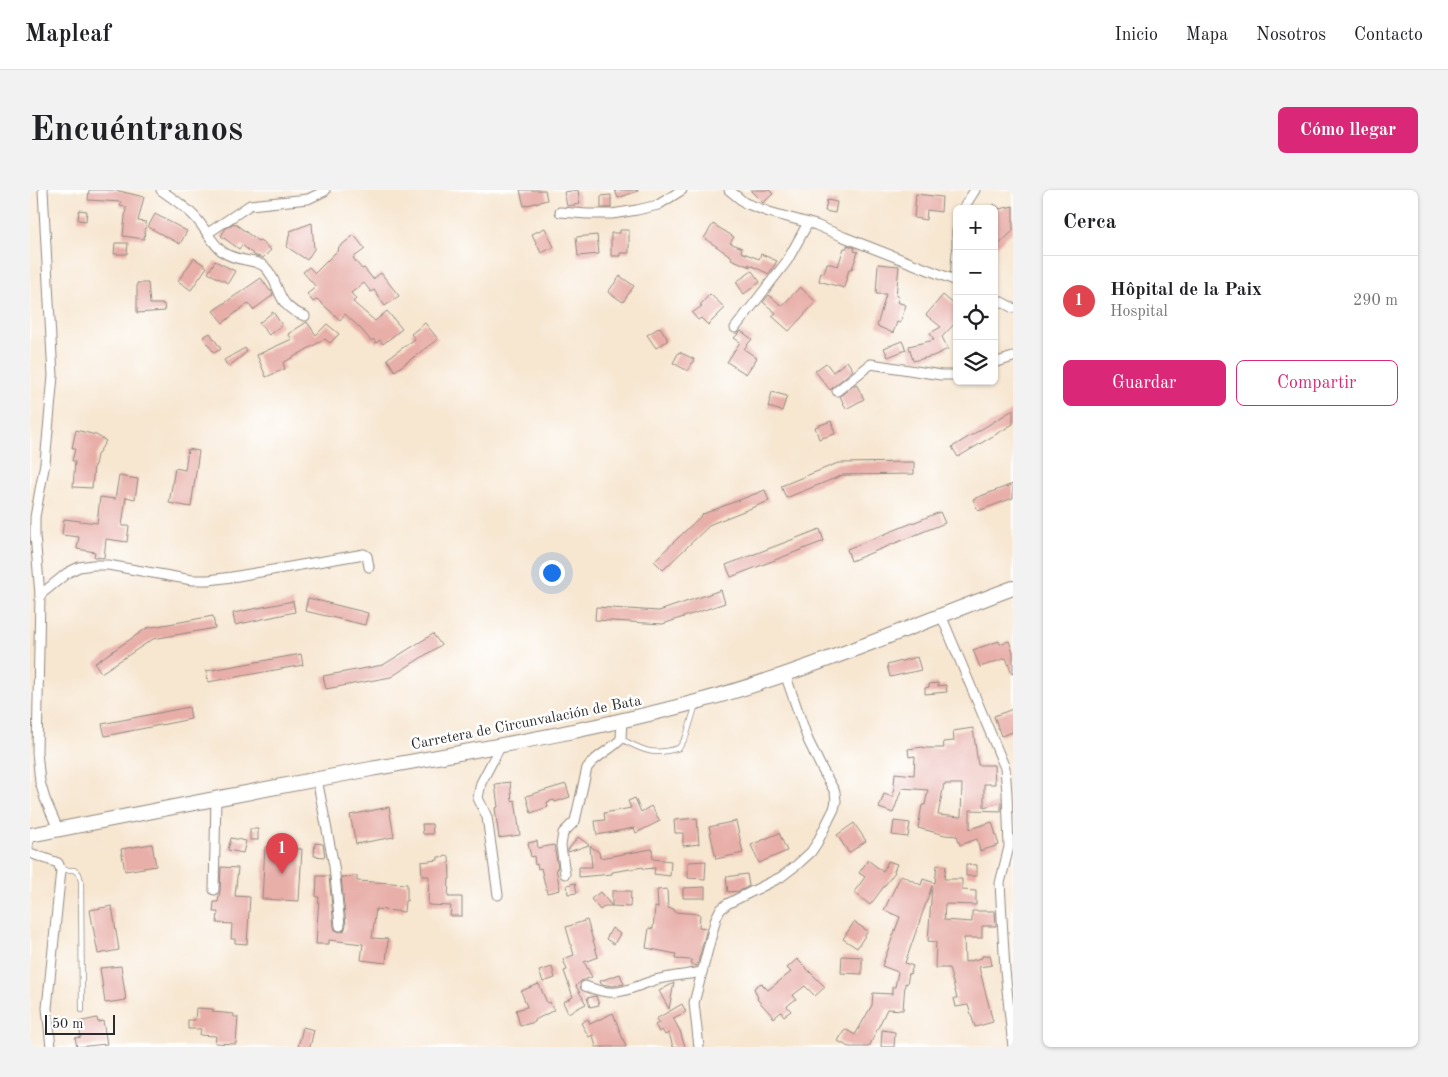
<!DOCTYPE html>
<html lang="es">
<meta charset="utf-8">
<style>
body{margin:0;font-family:"Old Standard TT",serif;background:#f2f2f2;color:#202124}
.controls{position:absolute;right:15px;top:15px;display:grid;overflow:hidden;border-radius:8px;box-shadow:0 1px 4px #0004}
.controls button{width:45px;height:45px;display:grid;place-items:center;padding:0;border:0;border-bottom:1px solid #e0e0e0;background:#fff;color:#202124;font:25px sans-serif}
.scale{position:absolute;left:15px;bottom:12px;width:70px;box-sizing:border-box;padding-left:5px;border:2px solid #2b2b2b;border-top:0;font-size:14px;line-height:18px;white-space:nowrap;color:#2b2b2b;-webkit-text-stroke:4px #fff;paint-order:stroke}
.you{position:absolute;left:521px;top:382px;width:18px;height:18px;margin:-12px;border:4px solid #fff;border-radius:50%;background:#1a73e8;box-shadow:0 0 0 8px #1a73e833}
.badge{display:grid;place-items:center;width:32px;height:32px;border-radius:50%;background:#db2777;color:#fff;font-size:16px;font-weight:700}
.pin{position:absolute;translate:-50% -41px;filter:drop-shadow(0 1px 2px #0008)}
.pin::after{content:'';position:absolute;top:26px;width:18px;height:15px;background:inherit;clip-path:polygon(0 0,100% 0,50% 100%)}
.list{margin:0;padding:0;list-style:none}
h2{display:flex;justify-content:space-between;align-items:center;height:65px;margin:0;padding:0 20px;font-size:21px}
h2 small{font-size:16px;font-weight:400;color:#757577}
.list li{display:grid;grid-template-columns:32px 1fr auto;gap:15px;align-items:center;box-sizing:border-box;height:90px;padding:0 20px;border-top:1px solid #e0e0e0}
.list b{display:block;font-size:19px;white-space:nowrap}
.list p{margin:0;font-size:16px;white-space:nowrap;color:#757577}
.list em{font-size:16px;font-style:normal;color:#757577}
.actions{display:flex;gap:10px;padding:15px 20px}
.actions a{flex:1;padding:11px 0;border:1px solid #db2777;border-radius:8px;text-align:center;font-size:18px;color:#db2777}
.actions .main{background:#db2777;color:#fff}
.icon{flex:none;width:28px;height:28px;fill:none;stroke:currentColor;stroke-width:2;stroke-linecap:round;stroke-linejoin:round}
.map{position:relative;flex:none;width:983px;height:857px;overflow:hidden;border-radius:8px}
header{display:flex;align-items:center;gap:30px;box-sizing:border-box;height:70px;padding:0 25px;background:#fff;border-bottom:1px solid #e0e0e0}
header strong{font-size:24px}
nav{display:flex;gap:28px;margin-inline-start:auto;font-size:18px}
.intro{display:flex;align-items:center;justify-content:space-between;box-sizing:border-box;height:120px;padding:0 30px}
h1{margin:0;font-size:35px}
.button{padding:12px 22px;border-radius:8px;background:#db2777;color:#fff;font-size:18px;font-weight:700}
main{display:flex;gap:30px;padding:0 30px}
aside{flex:1;background:#fff;border-radius:8px;box-shadow:0 1px 4px #0004}
.map>svg:first-child{display:block}
.building{fill:#e8aea8;fill-rule:evenodd}
.lines{fill:none;stroke-linecap:round;stroke-linejoin:round}
.lane-casing{stroke:#91887e;stroke-width:6}
.street-casing{stroke:#91887e;stroke-width:11}
.primary-casing{stroke:#91887e;stroke-width:16}
.lane{stroke:#fff;stroke-width:4.5}
.street{stroke:#fff;stroke-width:9}
.primary{stroke:#fff;stroke-width:14}
.labels{text-anchor:middle;stroke-width:5;stroke-linejoin:round;paint-order:stroke}
.street-label{font-size:15px;fill:#2b2b2b;stroke:#fff}
</style>
<header>
<strong>Mapleaf</strong>
<nav><a>Inicio</a><a>Mapa</a><a>Nosotros</a><a>Contacto</a></nav>
</header>
<div class="intro"><h1>Encuéntranos</h1><a class="button">Cómo llegar</a></div>
<main>
<div class="map">
<svg width="983" height="857" viewBox="0 0 983 857">
<rect width="100%" height="100%" fill="#fff"/>
<filter id="ink" filterUnits="userSpaceOnUse"><feTurbulence type="fractalNoise" baseFrequency=".02" numOctaves="2"/><feDisplacementMap in="SourceGraphic" scale="10" xChannelSelector="R" yChannelSelector="G"/><feConvolveMatrix kernelMatrix="1 2 1 2 8 2 1 2 1" color-interpolation-filters="sRGB"/></filter>
<filter id="wash" filterUnits="userSpaceOnUse"><feTurbulence type="fractalNoise" baseFrequency=".0096" numOctaves="4" result="noise"/><feDisplacementMap in="SourceGraphic" scale="20" xChannelSelector="R" yChannelSelector="G"/><feGaussianBlur stdDeviation="1.12" result="paint"/><feColorMatrix in="noise" values="0 0 0 0 0 0 0 0 0 0 0 0 0 0 0 0 0 1.4 0 .05"/><feComposite in="paint" operator="in"/></filter>
<g filter="url(#wash)">
<rect width="100%" height="100%" fill="#f7e6d0"/>
<g id="blocks">
<g class="building">
<path d="M59,0H85L114,7L108,31L116,32L114,49L93,46L96,17L90,16L91,12L58,10Z"/>
<path d="M490,0H515L517,10L494,16Z"/>
<path d="M548,0L550,14L537,16L534,2Z"/>
<path d="M585,0H608V1L588,8Z"/>
<path d="M720,0H739L743,4L733,13Z"/>
<path d="M886,4L912,7L911,22L897,20L896,30L884,28Z"/>
<path d="M581,5V18H571V6Z"/>
<path d="M797,10L807,12L805,23L795,21Z"/>
<path d="M964,14L970,19L983,16V41L964,59Z"/>
<path d="M49,20L57,21L56,31L48,30Z"/>
<path d="M125,24L157,41L150,54L118,37Z"/>
<path d="M204,33L228,51L230,50L241,60L233,68L224,65L212,55L209,59L191,46L196,38Z"/>
<path d="M282,33L284,59L277,70L257,57L260,41Z"/>
<path d="M683,34L704,47L700,53L712,58L711,62L729,69L731,64L747,71L739,84L718,74L720,77L701,69L702,67L674,48Z"/>
<path d="M515,38L524,57L511,63L502,44Z"/>
<path d="M590,40H599V63H590V66H581V43H590Z"/>
<path d="M324,45L335,59L323,68L332,79L334,78L343,89L351,83L369,106L355,116L344,100L341,102L334,93L321,103L326,109L323,112L345,131L357,121L372,139L353,154L350,150L346,153L343,149L341,151L331,139L315,124L310,130L287,109L283,112L277,104L286,97L273,82L279,77L285,83L309,59L308,58Z"/>
<path d="M567,45L569,64L548,66L546,47Z"/>
<path d="M85,53H98L97,64H84Z"/>
<path d="M817,55L825,58L824,61L828,62L822,79H819L814,98L789,91L791,82L794,83L797,73L808,76L814,58H817Z"/>
<path d="M164,68L177,77L161,100L148,91Z"/>
<path d="M185,71L205,81L198,93L178,83Z"/>
<path d="M848,74L869,76L866,106L869,107L867,112L876,115L870,133L867,132L863,143L847,136L856,104H846Z"/>
<path d="M722,81L730,92L714,104L706,92Z"/>
<path d="M590,86L604,96L593,112L578,102Z"/>
<path d="M231,88L240,101L241,100L243,105L223,120L218,113L193,133L183,121Z"/>
<path d="M107,93H118L120,114H134L135,121L107,123Z"/>
<path d="M770,97L786,112L759,141L742,126L746,123L733,112L739,105L752,116Z"/>
<path d="M680,104L695,118L678,135L671,128L668,130L662,123L672,116L670,115Z"/>
<path d="M913,105L927,117V131L912,147L918,159L903,166L883,171L879,156L904,150L900,143L911,137L896,125Z"/>
<path d="M243,122L252,135L239,145L229,133Z"/>
<path d="M277,132L286,145L297,134L309,144L300,153L295,149L253,173L255,179L236,187L227,165L262,149L258,144Z"/>
<path d="M395,133L408,149L365,181L357,169L385,149L381,144Z"/>
<path d="M630,137L637,148V151L626,158L617,145Z"/>
<path d="M711,141L722,149L714,159L727,168L716,184L697,172L710,152L704,148Z"/>
<path d="M180,143L191,159L184,163L173,147Z"/>
<path d="M872,151L876,160L858,167L854,158Z"/>
<path d="M215,158L217,162L198,177L194,170Z"/>
<path d="M649,162L664,169L658,181L643,173Z"/>
<path d="M817,171L823,180L800,200L785,181L796,173L803,182Z"/>
<path d="M826,194L834,209L816,219L810,206Z"/>
<path d="M742,202L757,206L752,221L738,217Z"/>
<path d="M983,220V234L928,267L922,257Z"/>
<path d="M801,231L805,244L789,249L785,237Z"/>
<path d="M46,240L66,245L76,251L67,265L65,275H64L62,298L43,297L45,271H42L45,259L42,258Z"/>
<path d="M158,259L169,261L161,317L139,313L145,278L155,280Z"/>
<path d="M884,272V284L813,285L756,308L751,296L808,273Z"/>
<path d="M89,286L108,289L105,309L96,307L92,336H99L97,352L76,349L74,368L64,367L65,362L47,359L49,347L32,345L34,329L67,333L70,307L85,309Z"/>
<path d="M983,294V308L948,321L943,309Z"/>
<path d="M735,300L739,311L681,334L633,380L624,371L673,324Z"/>
<path d="M910,322L915,333L821,371L817,359Z"/>
<path d="M790,339L794,351L701,387L696,375Z"/>
<path d="M691,400L695,413L633,434L565,430L566,417L629,421Z"/>
<path d="M278,408L338,423L335,435L275,421Z"/>
<path d="M263,411L265,422L205,435L203,423Z"/>
<path d="M183,426L185,438L123,449L71,483L65,473L117,438Z"/>
<path d="M403,444L411,455L361,487L296,499L293,486L353,475Z"/>
<path d="M969,451L970,454L979,451L983,462V484H982L976,468L950,477L943,460Z"/>
<path d="M271,464L273,475L178,492L176,481Z"/>
<path d="M887,467L891,480L860,487L857,475Z"/>
<path d="M908,493V496L916,495L917,502L895,504V498L899,497V494Z"/>
<path d="M159,517L161,529L75,546L72,534Z"/>
<path d="M983,519V542L971,546L964,526Z"/>
<path d="M943,538L948,575H964L965,594H954V617L971,612V621L940,620V639L962,632L969,655L950,661L947,649L930,655L927,646L915,645L888,638L892,615H895L898,600L872,598L863,623L849,618L854,604L863,607L865,583L884,585L885,566L879,567L878,559L893,557L894,558H914L913,552L924,551L923,541ZM914,594H932L931,627L908,625Z"/>
<path d="M480,592L482,611L485,610L490,645L469,648L465,618L468,617L465,594Z"/>
<path d="M536,594L540,607L525,612L524,610L517,612L518,617L501,623L496,606Z"/>
<path d="M605,608L611,622L621,616L630,631L606,643L604,638L567,645L565,631L575,630L574,623L601,618L598,611Z"/>
<path d="M359,617L364,647L326,654L320,625Z"/>
<path d="M667,628L669,654L653,656V643H645L644,630Z"/>
<path d="M706,631L713,663L686,669L679,637Z"/>
<path d="M864,631L880,633L878,647L862,645Z"/>
<path d="M824,633L836,651L819,663L807,645Z"/>
<path d="M392,634H402L403,644H393Z"/>
<rect x="220" y="639" width="8" height="11"/>
<path d="M749,643L757,661L729,673L721,655Z"/>
<path d="M548,647L559,655L538,662V660Z"/>
<path d="M201,648L216,651L213,663L198,660Z"/>
<path d="M507,651L508,658L524,655L528,678H526L530,700L517,703L511,678L508,679L507,674L505,675L504,666L501,667L498,653Z"/>
<path d="M285,653L293,654L295,667L284,666Z"/>
<path d="M122,654L126,676L95,681L91,659Z"/>
<path d="M560,656L569,662L570,668L622,659L623,669L641,671L640,686L624,684L625,678L614,679L613,677L582,682V684L549,687V677H562Z"/>
<path d="M235,657L272,659L269,711L232,709Z"/>
<path d="M419,666L420,689H419L418,707H432V726H420L421,716L398,715L399,686H392L391,672L408,670V667Z"/>
<path d="M838,670L853,682L858,671L867,674L864,681L865,682L840,715L824,702L835,687L829,683Z"/>
<path d="M676,671L675,689L658,688V672Z"/>
<path d="M936,674L947,675V686H936Z"/>
<path d="M907,675L916,676L914,689H932V700L946,701V715L915,714L914,730L942,732V721H965L966,736H952V748H934L935,772L952,768V766L960,765L962,775L949,777L963,832L945,837L938,815L926,817L924,808H927L919,778H905L906,752L898,751L902,696L875,773L883,776L880,784L879,783L877,794L875,793L873,820L857,819L839,857H819L808,851L815,839L825,845L842,815L843,803L862,804V797H865L868,782L852,776L870,727L854,720L871,685L891,695L893,689L905,693Z"/>
<path d="M191,677L208,678L205,706L220,707L217,754L205,753V749H201L202,734L187,733L188,722H183L184,712H188L190,701Z"/>
<path d="M717,684L719,696L710,701L698,702L696,687Z"/>
<path d="M287,686H299L304,737L305,740L310,742L314,741L316,735L311,687L327,686V691L377,694V711H375L374,722L346,719L342,748L358,749L356,773L331,770L333,754L299,750V754H286L289,707H286Z"/>
<path d="M545,693L547,703L538,704L537,695Z"/>
<path d="M675,697V708H653V698Z"/>
<path d="M637,699L638,718L644,719V722L670,724L669,737L677,738L667,776L661,774L662,770L645,769L646,764L616,758L619,738L623,739L625,717L628,718L627,700Z"/>
<path d="M582,701H601L600,717L582,716Z"/>
<path d="M570,702L582,716H575L570,720L561,709Z"/>
<path d="M82,716L89,760L68,764L60,720Z"/>
<path d="M557,730L568,767L554,772L562,787L551,791L546,796L556,814L538,823L533,812L543,807L534,781L537,780L533,769L544,765L536,737Z"/>
<path d="M824,732L838,741L827,758L813,749Z"/>
<path d="M582,738L590,744L584,754L576,749Z"/>
<path d="M812,766L832,767V784L811,783Z"/>
<path d="M767,769L795,797L785,806L775,796L763,805L766,809L757,816L761,821L754,826L751,822L744,828L727,809L728,808L724,798L731,793L738,800L761,782L757,778Z"/>
<path d="M91,776L96,810L75,813L70,778Z"/>
<path d="M522,777L525,788L513,792L509,781Z"/>
<path d="M590,784L594,794L583,796L571,794L570,791Z"/>
<path d="M644,793L639,819L629,801Z"/>
<path d="M509,794L517,813L520,812L524,820L505,830V832L490,836L486,820L497,817L491,801Z"/>
<path d="M566,806L569,815L560,817L557,808Z"/>
<path d="M652,814L656,822L643,828L650,841L655,857H643L639,843L635,845L632,840L629,842L625,835L629,833L626,829Z"/>
<path d="M166,818L183,819V822L204,824V827H208L206,854L185,853L186,846L170,845L171,839H158V830H165Z"/>
<path d="M583,823L596,857H566L563,845L559,847L551,833L558,829L560,834Z"/>
<path d="M67,828L68,832L73,831L77,854L47,857L45,848L51,847L48,832Z"/>
<path d="M273,837L284,840L280,857H268Z"/>
<path d="M852,840L865,842L864,857H851Z"/>
</g>
</g>
</g>
<g filter="url(#ink)">
<use href="#blocks" fill-opacity="0" stroke="#91887e" stroke-width="1"/>
<g class="lines">
<g class="lane-casing">
<g id="lane">
<path d="M591,549C615,561 622,566 649,558L656,547L666,514"/>
<path d="M0,664L1,648"/>
<path d="M31,680H44L49,684L51,691L52,820"/>
</g>
</g>
<g class="street-casing">
<g id="street">
<path d="M13,0L23,186L15,273L5,327V345L10,405L7,562L10,592L15,609L28,639"/>
<path d="M131,0C142,8 155,16 164,26C175,37 181,53 193,62C206,72 227,69 235,77C252,94 244,116 275,126"/>
<path d="M699,0L715,13L739,22L786,35L814,47L927,91"/>
<path d="M933,19L945,0"/>
<path d="M530,22L557,24H582L607,20L628,15L652,0"/>
<path d="M927,41V56"/>
<path d="M178,43L220,15L278,9L295,1"/>
<path d="M925,91L927,62"/>
<path d="M964,108L983,118"/>
<path d="M705,138L757,71L778,33"/>
<path d="M964,173L983,167"/>
<path d="M807,201L841,174L911,185H927"/>
<path d="M10,405L37,383L49,377L63,375H78L162,390H179L202,387L334,364L337,366L339,377"/>
<path d="M911,425L975,578L977,603L979,657L970,693L975,780L983,857"/>
<path d="M287,589L304,676L310,736"/>
<path d="M0,663L28,673L31,680L17,818L21,857"/>
<path d="M535,684L531,656L533,643L545,631L557,578C565,566 581,560 591,549L592,529"/>
<path d="M184,700L186,608"/>
<path d="M468,705L457,627L448,608L451,593L471,555"/>
<path d="M555,796C587,808 593,801 622,791C638,786 656,785 672,782"/>
<path d="M669,857L664,813L686,728L690,720L697,714L751,687L768,674L781,662L787,653L804,619L806,611L805,602L792,579L778,550L755,484"/>
</g>
</g>
<g class="primary-casing">
<path id="primary" d="M0,645C114,623 227,600 341,579C450,559 559,541 666,512C774,483 878,437 983,398"/>
</g>
<use href="#lane" class="lane"/>
<use href="#street" class="street"/>
<use href="#primary" class="primary"/>
</g>
</g>
<g class="labels">
<g class="street-label">
<text transform="translate(496 532) rotate(-11)" y="5">Carretera de Circunvalación de Bata</text>
</g>
</g>
</svg>
<div class="controls">
<button>+</button>
<button>−</button>
<button><svg class="icon" aria-label="locate" viewBox="0 0 24 24"><circle cx="12" cy="12" r="6"/><path d="M12 2v4M12 18v4M2 12h4M18 12h4"/></svg></button>
<button><svg class="icon" aria-label="layers" viewBox="0 0 24 24"><path d="M12 4l9 5-9 5-9-5zM3 14l9 5 9-5"/></svg></button>
</div>
<div class="scale">50 m</div>
<div class="you"></div>
<div class="pin badge" style="left:252px;top:684px;background:#e0444e">1</div>
</div>
<aside>
<h2>Cerca<small></small></h2>
<ul class="list">
<li><span class="badge" style="background:#e0444e">1</span><div><b>Hôpital de la Paix</b><p>Hospital</p></div><em>290 m</em></li>
</ul>
<div class="actions"><a class="main">Guardar</a><a>Compartir</a></div>
</aside>
</main>
